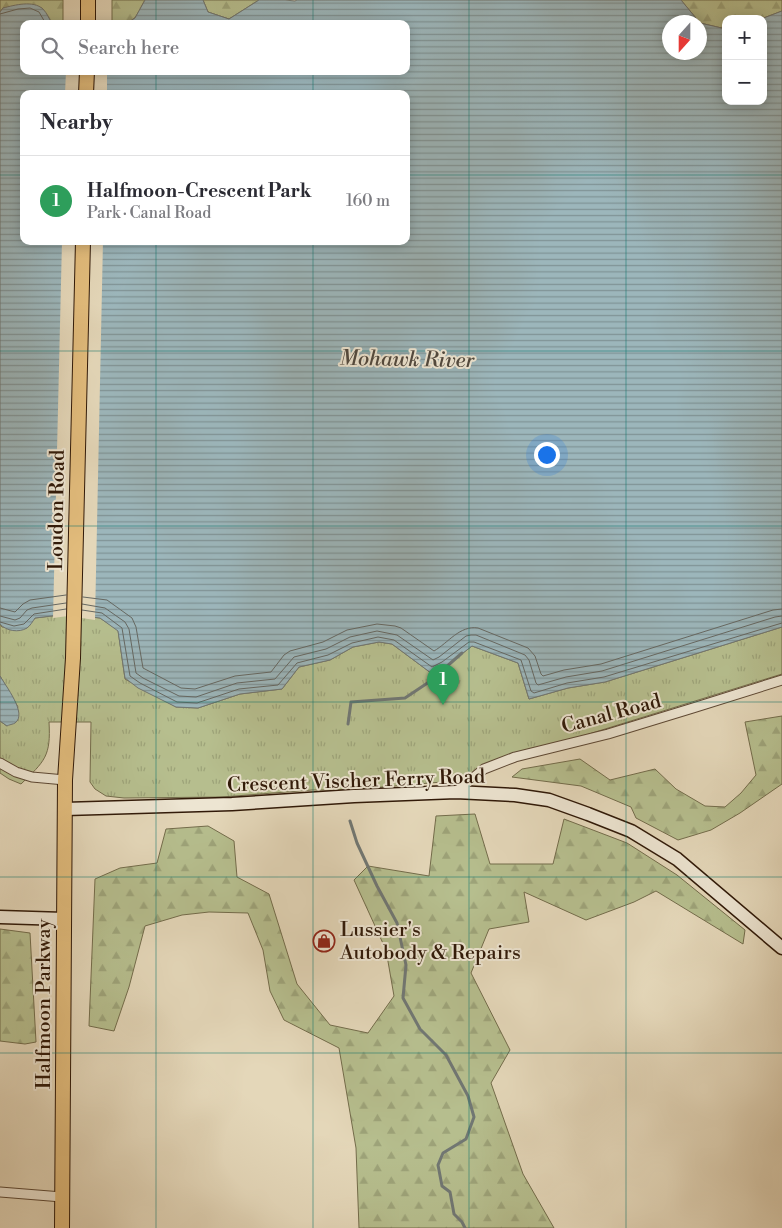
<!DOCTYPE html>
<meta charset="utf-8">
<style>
body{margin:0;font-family:"Libre Bodoni",serif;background:#f2f2f3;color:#2b2b33}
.controls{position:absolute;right:15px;top:15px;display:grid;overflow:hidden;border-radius:10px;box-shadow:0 2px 12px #0003}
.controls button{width:45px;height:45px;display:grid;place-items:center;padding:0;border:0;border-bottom:1px solid #e1e1e2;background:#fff;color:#2b2b33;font:25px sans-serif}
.compass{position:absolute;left:662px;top:15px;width:45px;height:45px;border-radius:50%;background:#fff;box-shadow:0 2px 12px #0003;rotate:201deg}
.you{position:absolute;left:546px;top:454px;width:18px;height:18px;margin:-12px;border:4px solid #fff;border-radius:50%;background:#1a73e8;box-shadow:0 0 0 8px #1a73e833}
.badge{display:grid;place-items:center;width:32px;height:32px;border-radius:50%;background:#8f2418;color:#fff;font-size:16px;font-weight:700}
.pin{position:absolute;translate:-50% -41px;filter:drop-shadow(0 1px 2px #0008)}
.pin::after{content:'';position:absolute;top:26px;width:18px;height:15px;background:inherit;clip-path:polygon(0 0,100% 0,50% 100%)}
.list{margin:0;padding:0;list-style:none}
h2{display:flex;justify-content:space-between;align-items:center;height:65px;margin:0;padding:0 20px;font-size:21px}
h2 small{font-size:16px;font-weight:400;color:#7c7c81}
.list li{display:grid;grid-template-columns:32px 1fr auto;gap:15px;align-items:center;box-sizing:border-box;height:90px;padding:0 20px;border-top:1px solid #e1e1e2}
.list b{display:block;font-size:19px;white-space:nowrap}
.list p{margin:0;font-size:16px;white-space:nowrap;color:#7c7c81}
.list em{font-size:16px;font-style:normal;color:#7c7c81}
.icon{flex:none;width:28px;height:28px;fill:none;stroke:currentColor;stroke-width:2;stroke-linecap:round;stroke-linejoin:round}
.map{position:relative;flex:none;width:782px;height:1228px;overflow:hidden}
.search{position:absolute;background:#fff;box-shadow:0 2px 12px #0003;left:20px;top:20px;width:390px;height:55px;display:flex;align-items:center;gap:12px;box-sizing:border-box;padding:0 18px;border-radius:10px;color:#7c7c81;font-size:19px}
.panel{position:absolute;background:#fff;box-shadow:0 2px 12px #0003;left:20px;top:90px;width:390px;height:155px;border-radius:10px}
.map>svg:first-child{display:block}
.forest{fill:url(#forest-firs);stroke:#736c4b}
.park{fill:url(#park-tufts);stroke:#736c4b}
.water{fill:url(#water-rules);stroke:#717773;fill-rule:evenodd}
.pier{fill:#e4d7b9}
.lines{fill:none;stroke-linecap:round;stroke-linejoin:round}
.shore{stroke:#666862;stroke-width:1}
.stream{stroke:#717773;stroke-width:3}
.street-casing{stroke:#5d4834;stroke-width:11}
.secondary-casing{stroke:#301908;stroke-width:15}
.primary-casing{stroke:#301908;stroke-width:16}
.street{stroke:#ede5d2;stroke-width:9}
.secondary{stroke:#ede5d2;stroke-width:12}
.primary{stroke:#e2bc7c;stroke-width:14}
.grid{fill:none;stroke:#0f766e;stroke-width:1;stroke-opacity:0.55}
.labels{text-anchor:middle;stroke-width:4;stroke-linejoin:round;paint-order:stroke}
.street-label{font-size:20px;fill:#301908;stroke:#ede5d2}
.poi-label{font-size:20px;fill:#301908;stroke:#ede5d2;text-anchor:start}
.water-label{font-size:21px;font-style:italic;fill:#50483e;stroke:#ede5d2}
</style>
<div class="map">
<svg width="782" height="1228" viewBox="0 0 782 1228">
<defs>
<pattern id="forest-firs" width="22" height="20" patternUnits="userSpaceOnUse" patternTransform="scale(1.25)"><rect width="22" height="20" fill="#b6be8e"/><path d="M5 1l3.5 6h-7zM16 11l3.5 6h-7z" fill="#9da379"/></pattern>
<pattern id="park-tufts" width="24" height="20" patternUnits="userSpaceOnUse" patternTransform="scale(1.25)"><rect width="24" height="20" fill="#b6be8e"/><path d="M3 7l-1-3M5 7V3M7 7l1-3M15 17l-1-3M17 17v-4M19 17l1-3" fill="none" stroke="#9da379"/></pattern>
<pattern id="water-rules" width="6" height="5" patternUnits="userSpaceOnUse" patternTransform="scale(1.25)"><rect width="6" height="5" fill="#9cb6bb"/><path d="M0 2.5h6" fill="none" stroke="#809396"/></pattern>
</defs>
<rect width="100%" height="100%" fill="#e4d7b9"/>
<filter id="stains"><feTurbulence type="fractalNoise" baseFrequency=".004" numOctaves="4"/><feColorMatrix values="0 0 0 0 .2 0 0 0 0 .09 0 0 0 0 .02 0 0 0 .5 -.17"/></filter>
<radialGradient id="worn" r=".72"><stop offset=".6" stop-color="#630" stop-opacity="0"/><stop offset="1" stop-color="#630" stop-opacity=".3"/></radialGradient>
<g class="forest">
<path d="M0,0H63V24H52L42,8H3L0,12Z"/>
<path d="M112,0H145C135,18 135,25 112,23Z"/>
<path d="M203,0H259L229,19L208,12Z"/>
<path d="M681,0H782V11L761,19H726V29L700,23Z"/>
<path d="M782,716V784L740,813L711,830L678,840L636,818L631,807L581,786L512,777L522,769L580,759L610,780L655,769L676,789L705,806L725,807L741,793L756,775L745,722Z"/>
<path d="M475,814L490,864H553L564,819L627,843L677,875L745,930L743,944L656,891L634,902L586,920L524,892L529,922L489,929L471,973L510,1050L491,1083L523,1174L554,1228H359L356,1148L339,1048L284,1020L270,991L263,950L248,913L209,912L182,915L145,926L129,987L114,1031L89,1026L95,879L120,868L157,863L166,829L208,826L234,841L237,877L269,894L297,984L330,1025L368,1033L394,996L386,950L354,880L368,866L429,876L436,816Z"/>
<path d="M0,929L30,933L36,1042L25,1044L0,1041Z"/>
</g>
<path class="park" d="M68,614L100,618L118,630L125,679L176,707L198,708L240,694L282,689L299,667L330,660L353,647L379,642L392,644L431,673L445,667L472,646L518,663L529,699L568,688L605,682L782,627V674L515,757L484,769L442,782L346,790H312L222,797L124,798L106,796L95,789L90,782L91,722H49C51,756 45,761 21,784L9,779L0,773V721L7,726L18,707L0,676V624L2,627L27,628L35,618Z"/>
<g class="water">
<path d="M145,0H203L208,12L229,19L259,0H285L295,1L297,0H681L700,23L726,29V101H763V19H761L782,11V627L605,682L568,688L529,699L518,663L472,646L445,667L431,673L392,644L379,642L353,647L330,660L299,667L282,689L240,694L198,708L176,707L138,688L125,678L118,631L100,618L68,614L35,618C33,621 30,626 27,628C19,633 6,631 0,624V12L3,8C15,5 33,0 43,9C47,13 49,19 52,23L54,24H24V71H406V24H126L135,18ZM670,22H700V52H670ZM24,94H406V241H24Z"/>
<path d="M0,676C5,685 28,714 15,723C14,724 8,725 7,726L0,721Z"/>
</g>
<g class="pier">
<path d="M66,71H107V94H65Z"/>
<path d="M62,241H103L95,620L68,616L53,618Z"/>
</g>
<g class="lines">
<g class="shore">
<path d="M0,14L18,9L30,8L39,12L46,24"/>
<path d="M83,597L107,600L132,618L136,627L143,668L181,688L195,689L235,676L271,672L284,655L290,651L323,642L347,630L377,624L395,626L401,628L434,651C448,643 460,625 478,628L528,648L535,656L541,674L543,676L564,670L601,664L773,610L782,609"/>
<path d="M82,604L105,608L125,622L129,629L136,673L143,678L179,696L196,697L237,683L275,679L294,657L326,649L350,637L377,631L397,635L433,660L439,657L466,636L471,635H476L525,655L529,660L536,683L538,685L566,677L602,671L775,617L782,616"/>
<path d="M0,608L15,612L23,604L30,600L66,595"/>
<path d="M82,610L102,613L122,628L130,676L140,683L177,702L197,703L239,689L278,685L297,663L328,655L352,643L378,637L394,640L432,667L442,662L469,642H474L521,660L531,691L534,693L567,683L604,677L782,623"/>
<path d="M0,616L15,620L20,618L27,610L32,608L66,603"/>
<path d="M0,622L14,626L24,624L34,614L66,609"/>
</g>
<g class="stream">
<path d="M348,724L351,702L405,698L429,682L462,653"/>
<path d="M350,821L357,843L377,886L397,923L406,965L403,998L420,1029L446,1055L468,1096L474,1117L466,1139L443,1153L438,1165L442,1186L450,1192L454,1214L462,1222L465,1228"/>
</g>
<g class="street-casing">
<g id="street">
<path d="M0,763L16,772L32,777L65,780"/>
<path d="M456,792L484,769L515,757L608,734L693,708L782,680"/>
<path d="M0,1192L62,1197"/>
</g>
</g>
<g class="secondary-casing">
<g id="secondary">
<path d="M65,809L232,804L354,796L456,792L515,795L549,800L588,814L631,831L677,859L782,948"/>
<path d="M0,917L64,919"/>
</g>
</g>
<g class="primary-casing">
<g id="primary">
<path d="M88,24V0"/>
<path d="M86,94L87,71"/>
<path d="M62,1228L65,780L73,658L83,241"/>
</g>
</g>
<use href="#street" class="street"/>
<use href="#secondary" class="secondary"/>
<use href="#primary" class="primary"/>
</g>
<path class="grid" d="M156,0V24M313,0V24M469,0V1228M626,0V1228M156,71V94M313,71V94M0,175H24M406,175H782M156,241V1228M313,241V1228M0,351H782M0,526H782M0,702H782M0,877H782M0,1053H782"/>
<defs>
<g id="shop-ring" transform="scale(1.125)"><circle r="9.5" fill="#ede5d2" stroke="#8f2418" stroke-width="1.5"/><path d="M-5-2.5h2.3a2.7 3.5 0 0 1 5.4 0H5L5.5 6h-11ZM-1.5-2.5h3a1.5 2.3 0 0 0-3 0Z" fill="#8f2418"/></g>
</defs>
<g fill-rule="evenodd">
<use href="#shop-ring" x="324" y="941"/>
</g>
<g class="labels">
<g class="street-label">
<text transform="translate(56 510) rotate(-89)" y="7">Loudon Road</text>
<text transform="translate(611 713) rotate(-15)" y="7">Canal Road</text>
<text transform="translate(356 780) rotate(-2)" y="7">Crescent Vischer Ferry Road</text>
<text transform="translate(43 1004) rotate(-90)" y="7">Halfmoon Parkway</text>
</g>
<g class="poi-label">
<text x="340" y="936">Lussier's<tspan x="340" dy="23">Autobody &amp; Repairs</tspan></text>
</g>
<g class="water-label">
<text transform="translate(407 359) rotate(1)" y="7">Mohawk River</text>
</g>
</g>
<rect width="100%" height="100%" filter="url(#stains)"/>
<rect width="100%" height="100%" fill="url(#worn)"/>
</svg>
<div class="controls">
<button>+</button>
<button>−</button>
</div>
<svg class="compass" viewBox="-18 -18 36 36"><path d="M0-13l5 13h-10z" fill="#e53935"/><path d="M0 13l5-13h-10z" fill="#7c7c81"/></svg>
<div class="you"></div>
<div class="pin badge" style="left:443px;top:705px;background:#2e9e5b">1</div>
<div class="search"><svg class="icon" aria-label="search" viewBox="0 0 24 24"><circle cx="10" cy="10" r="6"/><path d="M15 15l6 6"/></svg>Search here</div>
<section class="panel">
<h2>Nearby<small></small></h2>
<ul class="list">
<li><span class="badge" style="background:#2e9e5b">1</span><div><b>Halfmoon-Crescent Park</b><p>Park · Canal Road</p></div><em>160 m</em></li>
</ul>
</section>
</div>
